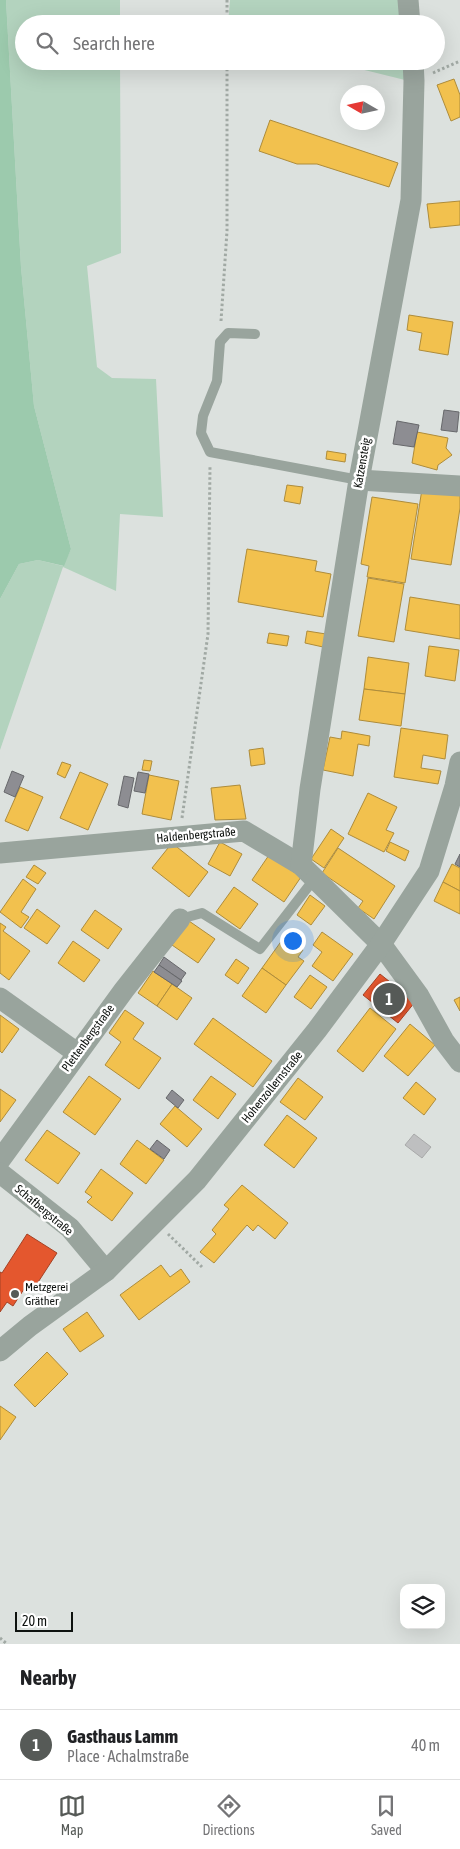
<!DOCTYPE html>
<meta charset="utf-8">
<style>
body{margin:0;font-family:"Asap Condensed",sans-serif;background:#f6f6f6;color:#202124}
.controls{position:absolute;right:15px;bottom:15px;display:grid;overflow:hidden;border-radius:10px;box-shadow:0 5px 20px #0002}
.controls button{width:45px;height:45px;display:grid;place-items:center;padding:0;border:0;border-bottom:1px solid #e0e0e0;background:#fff;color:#202124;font:25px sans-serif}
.compass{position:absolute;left:340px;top:85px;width:45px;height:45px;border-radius:50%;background:#fff;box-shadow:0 5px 20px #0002;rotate:279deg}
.scale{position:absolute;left:15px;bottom:12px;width:58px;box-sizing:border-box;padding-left:5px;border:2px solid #0e120f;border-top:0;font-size:14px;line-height:18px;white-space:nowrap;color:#0e120f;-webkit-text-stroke:4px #fff;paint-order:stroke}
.you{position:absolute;left:292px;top:940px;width:18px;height:18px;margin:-12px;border:4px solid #fff;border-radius:50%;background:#1a73e8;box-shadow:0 0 0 8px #1a73e833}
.badge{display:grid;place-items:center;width:32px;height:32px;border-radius:50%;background:#565a57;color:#fff;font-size:16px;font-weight:700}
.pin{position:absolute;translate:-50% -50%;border:2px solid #fff;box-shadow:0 1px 5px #0006}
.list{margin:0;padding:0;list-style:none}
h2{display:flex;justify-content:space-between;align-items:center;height:65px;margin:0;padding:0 20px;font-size:21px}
h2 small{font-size:16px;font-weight:400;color:#757577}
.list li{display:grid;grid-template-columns:32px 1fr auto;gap:15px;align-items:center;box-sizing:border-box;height:70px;padding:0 20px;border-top:1px solid #e0e0e0}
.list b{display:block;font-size:19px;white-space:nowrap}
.list p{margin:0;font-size:16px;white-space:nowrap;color:#757577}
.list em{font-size:16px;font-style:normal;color:#757577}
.icon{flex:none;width:28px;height:28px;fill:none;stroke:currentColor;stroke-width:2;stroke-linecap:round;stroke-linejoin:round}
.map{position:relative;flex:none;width:460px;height:1644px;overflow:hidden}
.search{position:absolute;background:#fff;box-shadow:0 5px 20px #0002;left:15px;right:15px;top:15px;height:55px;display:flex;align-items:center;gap:12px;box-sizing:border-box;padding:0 18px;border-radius:28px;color:#757577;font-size:19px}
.sheet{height:135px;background:#fff}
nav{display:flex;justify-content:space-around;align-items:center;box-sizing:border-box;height:70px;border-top:1px solid #e0e0e0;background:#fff;font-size:14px;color:#757577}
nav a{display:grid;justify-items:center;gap:2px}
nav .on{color:#565a57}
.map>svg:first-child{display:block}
.green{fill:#b3d3be}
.forest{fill:#9ccaad}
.homes{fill:#f2c14e;stroke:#ae8c3b}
.shops{fill:#e4572e;stroke:#a44225}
.industry{fill:#8d8d92;stroke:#67686b}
.building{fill:#bebfc0;stroke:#a8a9a9}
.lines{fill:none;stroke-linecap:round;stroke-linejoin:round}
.path{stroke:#a1a9a4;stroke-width:3;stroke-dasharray:2.5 2.5;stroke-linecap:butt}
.service{stroke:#99a49d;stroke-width:10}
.minor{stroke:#99a49d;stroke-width:21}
.poi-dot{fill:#565a57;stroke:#fff;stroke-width:2}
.labels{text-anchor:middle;stroke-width:5;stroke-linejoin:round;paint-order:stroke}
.street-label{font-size:12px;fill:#0e120f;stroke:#fff}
.poi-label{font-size:12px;fill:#0e120f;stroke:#fff;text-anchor:start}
</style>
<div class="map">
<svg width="460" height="1644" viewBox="0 0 460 1644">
<rect width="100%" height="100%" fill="#dce1de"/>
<g class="green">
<path d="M6,0H120V24H24V61H120L121,253L87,266L97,367L112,378L156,379L163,517L120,514L116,591L63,567L0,750V599L19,564L38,560L63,566L71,549L34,406L21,267Z"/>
<path d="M230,0H402L404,24H228Z"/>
<path d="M328,61H407L409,81Z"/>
</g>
<path class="forest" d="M0,0H6L21,267L34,406L71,549L64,566L38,560L19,564L0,599Z"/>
<g class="homes">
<path d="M454,79L460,95V117L451,121L437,85Z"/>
<path d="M270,120L398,163L389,187L317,164H297L259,151Z"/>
<path d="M460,201V225L430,228L427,204Z"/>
<path d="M409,315L453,322L448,355L419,350L422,333L407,330Z"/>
<path d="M417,432L448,438L446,448L452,455L438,465L437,470L412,463Z"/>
<path d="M327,451L346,454L345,462L326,459Z"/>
<path d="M287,485L303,487L300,504L284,501Z"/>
<path d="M422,489L460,495V508L451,565L411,559Z"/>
<path d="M372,497L418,504L405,583L367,577L369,566L361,564Z"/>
<path d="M247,549L317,561L315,571L331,574L323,617L238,602Z"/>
<path d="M368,578L404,584L394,642L358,636Z"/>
<path d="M410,597L460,605V639L405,630Z"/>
<path d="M307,631L326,634L323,647L305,643Z"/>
<path d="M269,633L289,636L287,646L267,643Z"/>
<path d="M429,646L459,650L455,681L425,676Z"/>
<path d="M368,657L409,663L405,694L364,689Z"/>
<path d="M364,689L405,694L401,726L359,720Z"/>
<path d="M401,728L448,735L445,759L423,755L421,768L441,771L438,784L394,777Z"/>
<path d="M342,731L370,736L369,746L358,744L353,776L323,770L330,737L341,739Z"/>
<path d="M263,748L265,764L251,766L249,750Z"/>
<path d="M144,760L152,761L150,771L142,770Z"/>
<path d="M62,762L71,765L65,778L57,774Z"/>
<path d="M80,772L108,784L88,830L60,818Z"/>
<path d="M149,775L179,781L171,820L142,814Z"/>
<path d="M240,785L246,819L215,820L211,788Z"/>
<path d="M20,787L43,797L28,831L5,821Z"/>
<path d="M368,793L397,807L386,830L394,833L384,852L348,834Z"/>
<path d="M331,829L344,838L324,868L311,859Z"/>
<path d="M220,842L242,854L230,876L208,864Z"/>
<path d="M390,842L409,851L405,861L386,851Z"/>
<path d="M172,843L208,872L189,897L152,868Z"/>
<path d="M338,848L395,886L374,919L358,908L363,901L322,873Z"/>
<path d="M269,855L301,877L284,902L252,880Z"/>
<path d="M452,864L460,868V891L443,882Z"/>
<path d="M34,865L46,873L38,884L26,877Z"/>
<path d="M23,879L36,889L21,912L29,917L21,928L0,912Z"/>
<path d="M443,882L460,891V914L434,901Z"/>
<path d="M234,887L258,904L240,929L216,912Z"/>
<path d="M310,895L325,906L311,925L297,915Z"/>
<path d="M37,909L60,926L47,944L24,928Z"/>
<path d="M95,910L122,929L108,949L81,930Z"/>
<path d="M189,921L215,939L198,963L172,945Z"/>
<path d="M0,923L6,927L3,931L30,951L9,980L0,973Z"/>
<path d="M322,932L353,954L333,981L312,966L322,952L313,945Z"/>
<path d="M285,936L303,950L298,957L304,961L286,985L262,968Z"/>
<path d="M73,941L100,960L84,982L58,963Z"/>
<path d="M236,959L249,968L238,984L225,975Z"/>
<path d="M262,968L286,985L266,1013L242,996Z"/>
<path d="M153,971L172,984L157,1006L138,993Z"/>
<path d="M310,975L327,987L311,1009L294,997Z"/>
<path d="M172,984L192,998L177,1020L157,1006Z"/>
<path d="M460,997V1011L454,1000Z"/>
<path d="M370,1008L396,1029L363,1072L337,1051Z"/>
<path d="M125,1010L144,1023L133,1039L161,1058L139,1089L105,1065L121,1042L109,1033Z"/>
<path d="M0,1015L19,1029L2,1053L0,1051Z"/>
<path d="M213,1018L272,1061L253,1087L194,1044Z"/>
<path d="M410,1024L435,1045L408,1076L384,1056Z"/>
<path d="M89,1076L121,1099L95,1135L63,1112Z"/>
<path d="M211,1076L236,1094L218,1119L193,1100Z"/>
<path d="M298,1078L323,1097L305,1120L280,1102Z"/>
<path d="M416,1082L436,1099L424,1115L403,1098Z"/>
<path d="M0,1089L16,1100L0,1122Z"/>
<path d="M175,1106L202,1129L187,1147L160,1124Z"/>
<path d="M287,1115L317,1138L294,1168L264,1145Z"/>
<path d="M47,1130L80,1153L58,1184L25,1160Z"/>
<path d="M137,1140L164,1160L146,1184L120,1164Z"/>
<path d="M101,1169L133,1193L112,1221L87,1202L92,1197L85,1192Z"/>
<path d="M242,1185L288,1223L275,1239L258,1225L253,1231L247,1225L214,1263L200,1252L216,1234L212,1230L229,1209L224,1205Z"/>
<path d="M161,1265L170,1277L181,1269L190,1282L139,1320L120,1295Z"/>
<path d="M87,1312L104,1336L80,1352L63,1329Z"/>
<path d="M47,1352L68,1374L35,1407L14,1385Z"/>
<path d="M0,1406L16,1417L0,1440Z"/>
</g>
<g class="shops">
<path d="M380,974L415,1002L398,1023L363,995Z"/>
<path d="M27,1234L57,1253L33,1290L26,1286L13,1306L7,1302L0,1312V1272L2,1273Z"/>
</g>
<g class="industry">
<path d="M444,410L459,412L457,432L441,430Z"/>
<path d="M397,421L419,425L414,447L393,444Z"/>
<path d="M12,771L24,776L15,797L4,792Z"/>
<path d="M138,772L149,774L145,793L134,791Z"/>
<path d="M124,776L134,778L128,808L118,805Z"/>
<path d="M460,854V867L455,864Z"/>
<path d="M164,957L186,973L181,980L159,965Z"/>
<path d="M159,965L182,981L177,987L154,972Z"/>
<path d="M172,1090L184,1100L178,1108L166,1098Z"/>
<path d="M157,1140L170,1150L164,1159L150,1149Z"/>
</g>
<path class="building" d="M414,1134L431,1147L422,1158L405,1145Z"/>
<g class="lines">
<g class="path">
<path d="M227,0V24"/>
<path d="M433,73L460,61"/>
<path d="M221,321L227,231V61"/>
<path d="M182,818L208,634L210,466"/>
<path d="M168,1234L202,1267"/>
<path d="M0,1638L7,1644"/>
</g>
<g class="service">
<path d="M255,334L228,333L220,342L217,381L203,416L201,433L210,452L359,480"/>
<path d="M180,919L202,913L260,949L315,878"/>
</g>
<g class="minor">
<path d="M408,0L410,24"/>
<path d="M359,480L460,486"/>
<path d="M0,853L244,831L301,865L381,944L419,996L444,1041L460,1062"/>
<path d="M301,865L310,789L359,480L411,200L414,81L413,61"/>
<path d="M0,998L77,1053"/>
<path d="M0,1160L124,990L180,919"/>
<path d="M0,1173L70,1228L106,1271"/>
<path d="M0,1351L30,1326L106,1271L197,1180L317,1030L381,944L429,871L455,786L460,762"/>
</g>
</g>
<circle class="poi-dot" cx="15" cy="1294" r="5"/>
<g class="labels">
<g class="street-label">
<text transform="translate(362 463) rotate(-80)" y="4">Katzensteig</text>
<text transform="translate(196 835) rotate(-5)" y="4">Haldenbergstraße</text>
<text transform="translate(88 1038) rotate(-54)" y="4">Plettenbergstraße</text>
<text transform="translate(272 1087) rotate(-51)" y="4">Hohenzollernstraße</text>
<text transform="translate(44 1210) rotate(40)" y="4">Schafbergstraße</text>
</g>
<g class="poi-label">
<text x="25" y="1291">Metzgerei<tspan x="25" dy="14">Gräther</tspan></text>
</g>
</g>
</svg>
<div class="controls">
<button><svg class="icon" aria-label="layers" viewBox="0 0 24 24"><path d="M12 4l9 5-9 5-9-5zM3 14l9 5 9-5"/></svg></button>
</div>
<svg class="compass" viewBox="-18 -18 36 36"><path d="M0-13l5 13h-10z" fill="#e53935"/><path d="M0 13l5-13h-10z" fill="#757577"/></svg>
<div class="scale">20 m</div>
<div class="you"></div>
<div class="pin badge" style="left:389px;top:999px">1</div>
<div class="search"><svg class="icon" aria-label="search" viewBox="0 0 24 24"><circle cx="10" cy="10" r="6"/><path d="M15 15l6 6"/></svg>Search here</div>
</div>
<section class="sheet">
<h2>Nearby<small></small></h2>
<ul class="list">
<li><span class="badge">1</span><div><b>Gasthaus Lamm</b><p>Place · Achalmstraße</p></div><em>40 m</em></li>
</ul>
</section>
<nav>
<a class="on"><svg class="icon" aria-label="map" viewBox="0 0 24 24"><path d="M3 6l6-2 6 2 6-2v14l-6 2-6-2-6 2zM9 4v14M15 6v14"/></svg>Map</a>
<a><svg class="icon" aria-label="directions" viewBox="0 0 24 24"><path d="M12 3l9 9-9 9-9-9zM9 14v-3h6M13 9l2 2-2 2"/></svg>Directions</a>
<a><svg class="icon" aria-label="saved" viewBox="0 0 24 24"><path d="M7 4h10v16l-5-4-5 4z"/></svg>Saved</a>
</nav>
